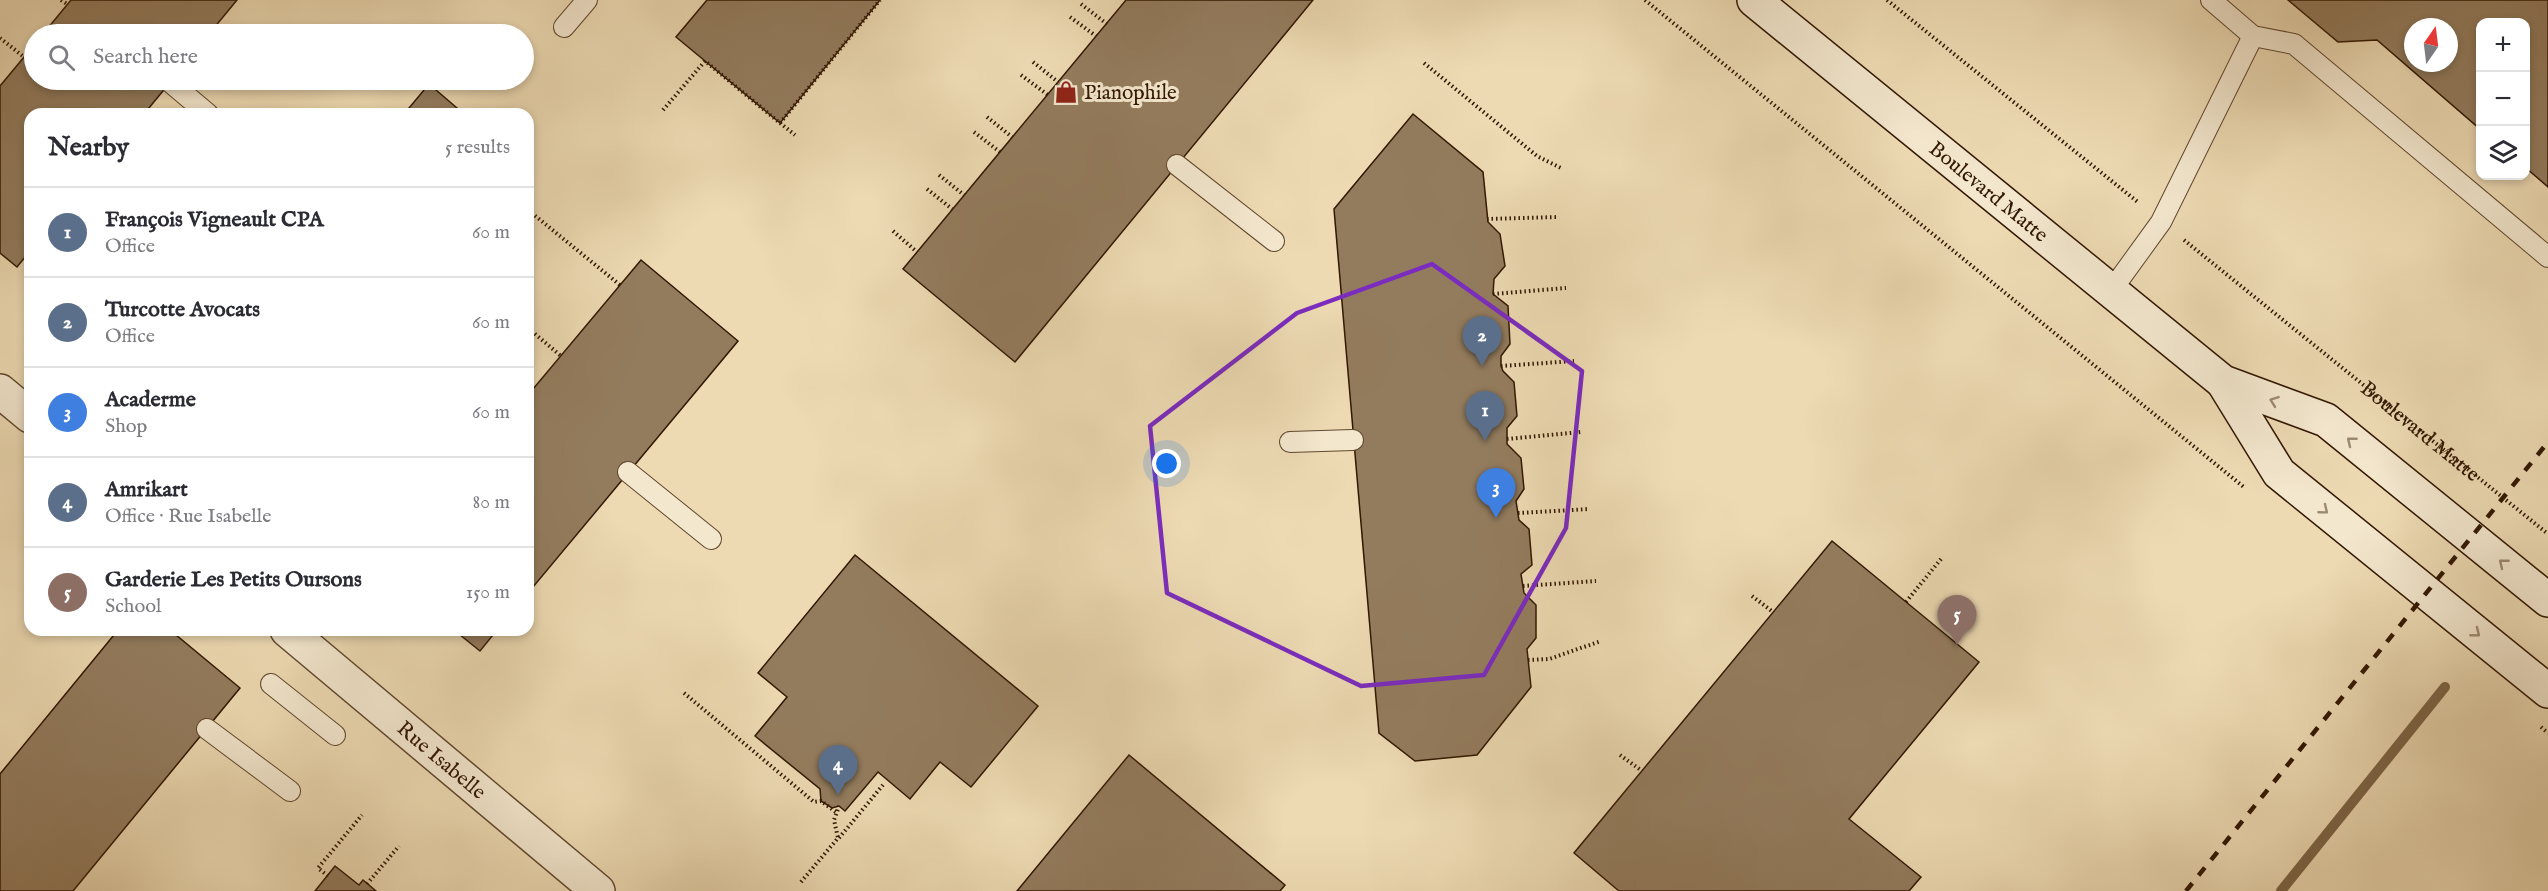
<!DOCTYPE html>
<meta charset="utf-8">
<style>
body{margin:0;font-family:"IM FELL English",serif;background:#f7f7f7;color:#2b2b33}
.controls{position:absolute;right:18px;top:18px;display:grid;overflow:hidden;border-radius:12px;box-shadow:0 3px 9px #0003}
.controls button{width:54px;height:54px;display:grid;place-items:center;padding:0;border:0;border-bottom:2px solid #e1e1e2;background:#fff;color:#2b2b33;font:30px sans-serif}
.compass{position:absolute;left:2404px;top:18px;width:54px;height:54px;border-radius:50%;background:#fff;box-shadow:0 3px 9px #0003;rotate:14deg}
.you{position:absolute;left:1167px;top:464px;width:21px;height:21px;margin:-15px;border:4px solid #fff;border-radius:50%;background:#1a73e8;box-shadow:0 0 0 9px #1a73e833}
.badge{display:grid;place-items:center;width:39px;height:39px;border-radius:50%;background:#111827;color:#fff;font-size:20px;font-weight:700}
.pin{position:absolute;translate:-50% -50px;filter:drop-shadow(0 2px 3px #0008)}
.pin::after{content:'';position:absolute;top:32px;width:21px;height:18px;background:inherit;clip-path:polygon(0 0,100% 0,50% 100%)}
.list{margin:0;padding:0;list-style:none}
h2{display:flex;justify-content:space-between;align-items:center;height:78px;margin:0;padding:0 24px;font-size:26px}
h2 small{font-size:20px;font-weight:400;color:#7c7c81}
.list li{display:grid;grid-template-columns:39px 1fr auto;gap:18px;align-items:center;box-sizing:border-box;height:90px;padding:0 24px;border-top:2px solid #e1e1e2}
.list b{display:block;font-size:22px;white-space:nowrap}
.list p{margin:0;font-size:20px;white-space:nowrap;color:#7c7c81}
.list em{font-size:20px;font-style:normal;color:#7c7c81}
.icon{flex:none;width:33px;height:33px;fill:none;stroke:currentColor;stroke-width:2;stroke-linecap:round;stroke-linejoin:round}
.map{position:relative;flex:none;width:2548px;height:891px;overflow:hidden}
.search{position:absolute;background:#fff;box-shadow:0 3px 9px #0003;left:24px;top:24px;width:510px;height:66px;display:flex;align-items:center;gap:15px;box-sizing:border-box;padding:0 21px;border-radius:33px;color:#7c7c81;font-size:22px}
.panel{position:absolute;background:#fff;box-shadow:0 3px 9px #0003;left:24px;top:108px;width:510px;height:528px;border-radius:18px}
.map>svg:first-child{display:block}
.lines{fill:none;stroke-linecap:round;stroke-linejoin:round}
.stream{stroke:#7c6447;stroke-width:10}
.building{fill:#937c5e;stroke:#321701;stroke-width:1.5;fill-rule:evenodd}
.service-casing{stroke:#61482e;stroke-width:22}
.minor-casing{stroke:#61482e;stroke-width:36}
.secondary-casing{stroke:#321701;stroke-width:36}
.path{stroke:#321701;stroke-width:4;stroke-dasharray:1.5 3;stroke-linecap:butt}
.service{stroke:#f3e7ce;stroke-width:20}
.minor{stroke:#f3e7ce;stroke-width:33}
.secondary{stroke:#f3e7ce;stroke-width:33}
.rail{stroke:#321701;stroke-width:4.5;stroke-dasharray:10 10;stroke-linecap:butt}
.oneway{stroke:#9c8972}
.marked{fill:none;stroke:#7b2cbf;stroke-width:4.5;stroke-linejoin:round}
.labels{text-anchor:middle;stroke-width:6;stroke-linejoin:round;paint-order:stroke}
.poi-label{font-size:21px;fill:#321701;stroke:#f3e7ce;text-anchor:start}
.street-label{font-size:21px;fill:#321701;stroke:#f3e7ce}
</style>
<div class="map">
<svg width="2548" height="891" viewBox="0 0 2548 891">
<rect width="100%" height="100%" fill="#eddab3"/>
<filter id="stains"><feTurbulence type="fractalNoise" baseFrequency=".00333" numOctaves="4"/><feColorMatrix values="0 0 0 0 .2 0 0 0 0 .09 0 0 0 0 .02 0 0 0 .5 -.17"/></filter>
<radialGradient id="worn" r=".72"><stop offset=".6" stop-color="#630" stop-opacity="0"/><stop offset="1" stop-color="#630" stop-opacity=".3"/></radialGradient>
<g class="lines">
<path class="stream" d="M2281,891L2445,687"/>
</g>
<g class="building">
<path d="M71,0H237L209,34H43Z"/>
<path d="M707,0H880L780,123L676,37Z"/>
<path d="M1126,0H1313L1015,362L903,269Z"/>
<path d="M2288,0H2548V187L2526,168V22H2480V129L2377,40L2338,42ZM2413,27H2449V63H2413Z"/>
<path d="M34,45V80H172L144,114H30V251L17,267L0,253V86Z"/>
<path d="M429,84L464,114H404Z"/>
<path d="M1413,114L1483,172L1488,222L1500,234L1505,266L1494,279L1493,294L1508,306L1510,344L1501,356V366L1503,371L1514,382L1517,416L1507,428V444L1521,458L1524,489L1516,501L1519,520L1529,529L1532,565L1521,574L1524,593L1536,605V638L1527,649L1531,687L1477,755L1415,761L1379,733L1334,209Z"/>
<path d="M641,260L738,341L528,593V395Z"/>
<path d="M1832,541L1979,662L1849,819L1921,877L1909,891H1619L1574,853Z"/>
<path d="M855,555L1038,706L971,787L940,762L910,799L878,772L845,811L839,806L832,808L821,801L820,789L755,736L787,697L758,673Z"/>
<path d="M118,630H170L240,688L73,891H0V774Z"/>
<path d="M454,630H497L480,651Z"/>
<path d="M1129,755L1285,885L1280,891H1017Z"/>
<path d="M335,866L359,885L363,880L376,891H315Z"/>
</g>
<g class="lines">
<g class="service-casing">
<g id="service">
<path d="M2211,0L2253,36L2294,44L2548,257"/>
<path d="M564,27L587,0"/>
<path d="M170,82L208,114"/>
<path d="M1177,165L1274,241"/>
<path d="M2111,291L2161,222L2253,36"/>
<path d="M1290,442L1353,440"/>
<path d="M628,472L711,539"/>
<path d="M271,684L335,735"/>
<path d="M207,729L290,791"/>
</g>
</g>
<g class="minor-casing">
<g id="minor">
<path d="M0,391L30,416"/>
<path id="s2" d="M287,630L598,891"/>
</g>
</g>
<g class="secondary-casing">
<g id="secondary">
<path id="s3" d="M1754,0L2223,382L2326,420L2548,600"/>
<path d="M2223,382L2279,473L2548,691"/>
</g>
</g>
<g class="path">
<path d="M61,0L67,4"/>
<path d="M1645,0L2245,488"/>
<path d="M1887,0L2139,203"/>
<path d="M1081,4L1107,24"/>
<path d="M1070,17L1096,36"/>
<path d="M0,38L24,57"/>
<path d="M1033,62L1058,82"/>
<path d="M1424,63L1537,156L1561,168"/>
<path d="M1021,75L1048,95"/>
<path d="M663,110L705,61L780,123L880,0"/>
<path d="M987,117L1012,137"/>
<path d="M780,123L795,135"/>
<path d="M974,132L1000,152"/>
<path d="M939,175L964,195"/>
<path d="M927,189L952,209"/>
<path d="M528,210L620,285"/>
<path d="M1487,219L1559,217"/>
<path d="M893,231L917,252"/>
<path id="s1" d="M2184,240L2548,534"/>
<path d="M1493,294L1566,288"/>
<path d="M528,328L561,356"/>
<path d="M1501,366L1574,361"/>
<path d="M528,393L529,394"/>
<path d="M1507,439L1581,432"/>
<path d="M1518,513L1589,509"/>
<path d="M1523,586L1596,581"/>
<path d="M1752,596L1773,612"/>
<path d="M1906,602L1941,559"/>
<path d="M1528,660L1549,659L1601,641"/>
<path d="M684,693L814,802L821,801L837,813"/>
<path d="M2541,727L2548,733"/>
<path d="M1620,755L1642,771"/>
<path d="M839,838L883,785"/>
<path d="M328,876L318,868L362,815"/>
<path d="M801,882L838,838L834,820L839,806"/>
<path d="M367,884L399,846"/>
</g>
<use href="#service" class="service"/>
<use href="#minor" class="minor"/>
<use href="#secondary" class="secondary"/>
<path class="rail" d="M2186,891L2548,442"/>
</g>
<defs><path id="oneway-chevron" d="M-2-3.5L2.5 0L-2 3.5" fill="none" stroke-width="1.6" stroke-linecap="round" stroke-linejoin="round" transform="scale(1.5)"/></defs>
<g class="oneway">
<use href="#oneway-chevron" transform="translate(2274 401) rotate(-160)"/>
<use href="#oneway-chevron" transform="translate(2351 441) rotate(-141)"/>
<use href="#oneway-chevron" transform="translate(2324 510) rotate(39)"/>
<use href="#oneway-chevron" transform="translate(2503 563) rotate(-141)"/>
<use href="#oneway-chevron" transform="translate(2476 633) rotate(39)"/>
</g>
<path class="marked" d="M1432,264L1582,371L1566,528L1484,675L1361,686L1167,593L1150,426L1297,313Z"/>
<defs>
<g id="shop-bare" transform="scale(1.8)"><path d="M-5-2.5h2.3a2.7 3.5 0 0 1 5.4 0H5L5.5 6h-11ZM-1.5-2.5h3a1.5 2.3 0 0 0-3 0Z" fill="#8f2418" stroke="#f3e7ce" stroke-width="2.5" paint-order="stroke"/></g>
</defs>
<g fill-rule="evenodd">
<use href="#shop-bare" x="1066" y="92"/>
</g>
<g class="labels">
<g class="poi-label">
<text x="1084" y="99">Pianophile</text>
</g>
<g class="street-label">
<text dy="7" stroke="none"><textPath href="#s3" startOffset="303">Boulevard Matte</textPath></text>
<text dy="7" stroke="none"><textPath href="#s1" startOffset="304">Boulevard Matte</textPath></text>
<text dy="7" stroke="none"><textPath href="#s2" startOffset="202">Rue Isabelle</textPath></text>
</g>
</g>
<rect width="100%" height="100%" filter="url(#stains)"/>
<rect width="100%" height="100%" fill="url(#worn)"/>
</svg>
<div class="controls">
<button>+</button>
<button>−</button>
<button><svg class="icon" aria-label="layers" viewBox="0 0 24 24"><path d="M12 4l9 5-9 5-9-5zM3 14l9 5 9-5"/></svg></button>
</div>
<svg class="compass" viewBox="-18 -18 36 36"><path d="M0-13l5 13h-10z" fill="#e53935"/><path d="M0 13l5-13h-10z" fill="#7c7c81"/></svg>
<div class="you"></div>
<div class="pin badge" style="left:1485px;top:441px;background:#5c6f8a">1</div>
<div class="pin badge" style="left:1482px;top:366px;background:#5c6f8a">2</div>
<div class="pin badge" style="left:1496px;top:518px;background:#3f7fe0">3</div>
<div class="pin badge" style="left:838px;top:795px;background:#5c6f8a">4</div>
<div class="pin badge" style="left:1957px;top:645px;background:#8d6e63">5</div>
<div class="search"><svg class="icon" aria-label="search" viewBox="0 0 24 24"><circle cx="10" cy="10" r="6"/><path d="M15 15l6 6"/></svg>Search here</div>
<section class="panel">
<h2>Nearby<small>5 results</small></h2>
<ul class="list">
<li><span class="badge" style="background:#5c6f8a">1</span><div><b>François Vigneault CPA</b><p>Office</p></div><em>60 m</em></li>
<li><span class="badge" style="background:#5c6f8a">2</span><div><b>Turcotte Avocats</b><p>Office</p></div><em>60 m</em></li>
<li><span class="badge" style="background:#3f7fe0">3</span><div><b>Acaderme</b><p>Shop</p></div><em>60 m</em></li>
<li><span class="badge" style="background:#5c6f8a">4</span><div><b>Amrikart</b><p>Office · Rue Isabelle</p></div><em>80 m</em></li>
<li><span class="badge" style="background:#8d6e63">5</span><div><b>Garderie Les Petits Oursons</b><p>School</p></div><em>150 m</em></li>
</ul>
</section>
</div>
